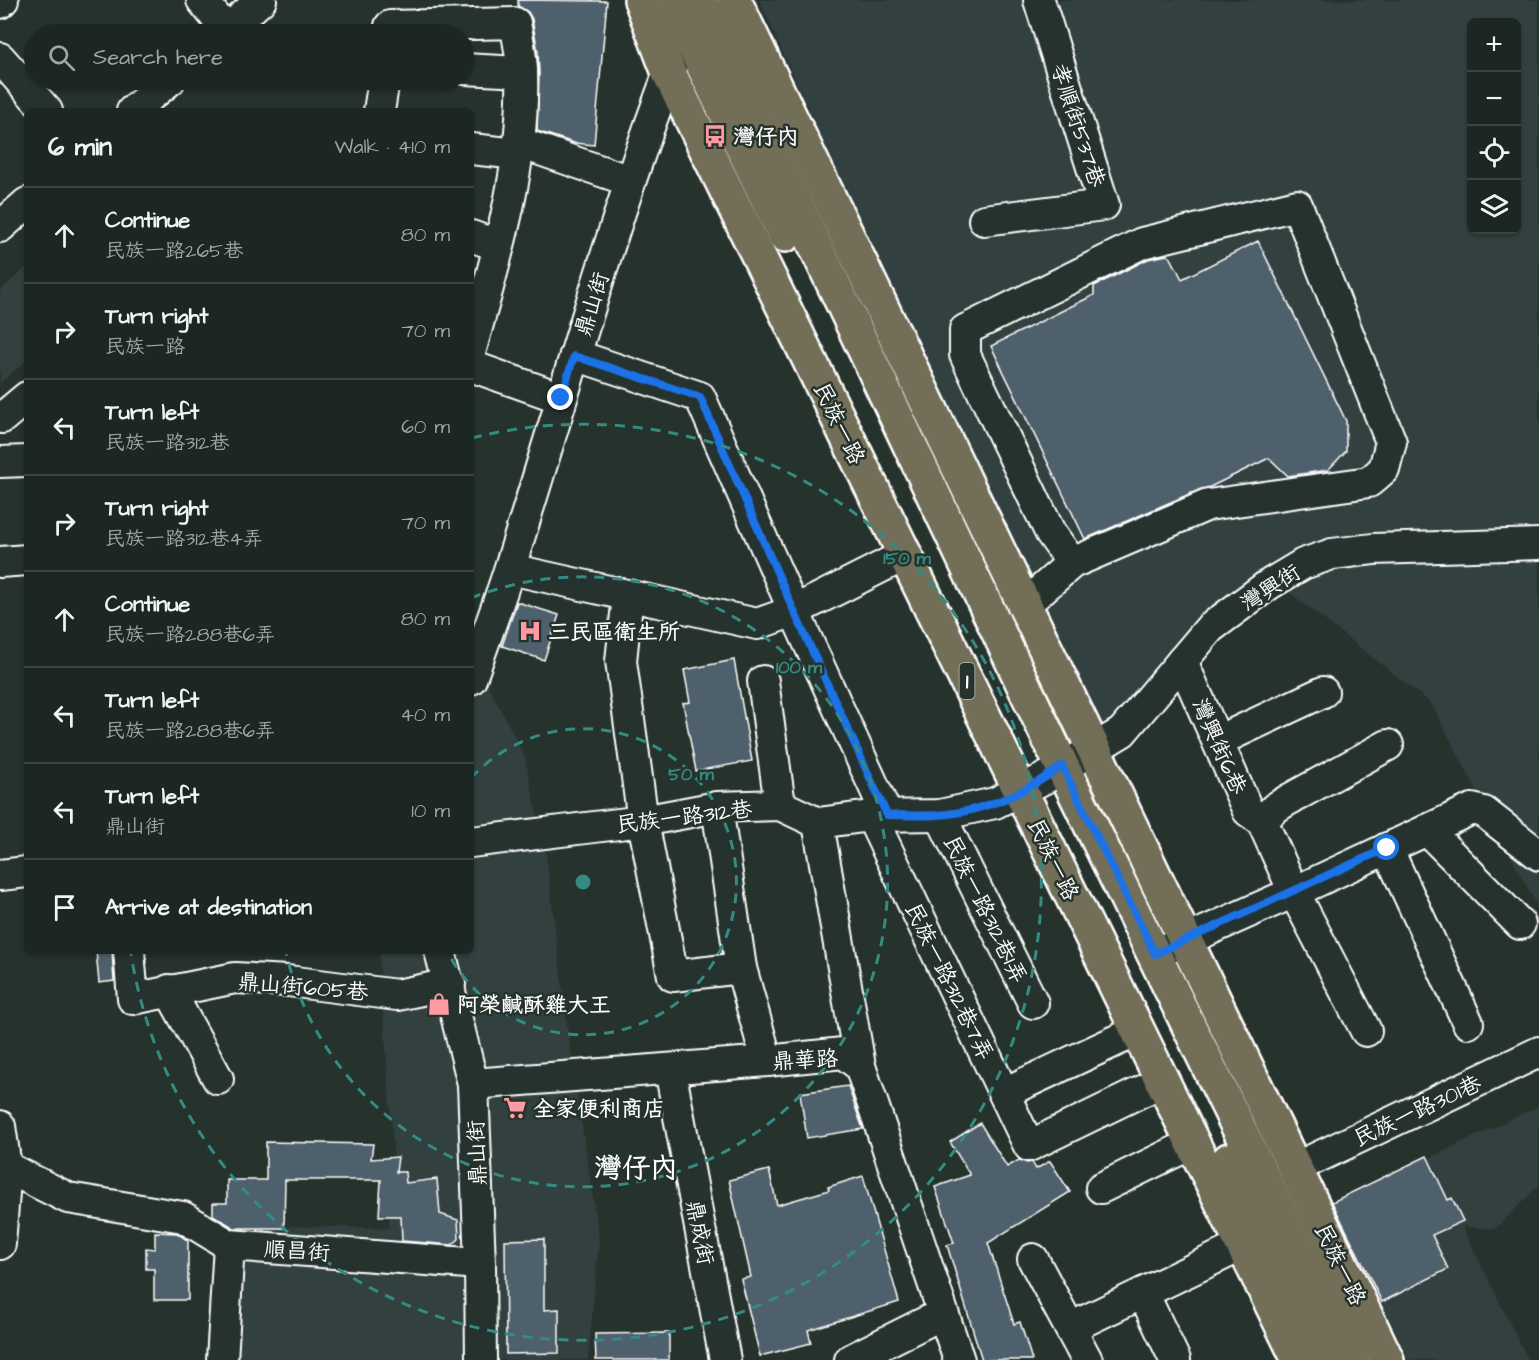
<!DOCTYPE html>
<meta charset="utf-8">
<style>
body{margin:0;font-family:"Architects Daughter","LXGW WenKai TC",sans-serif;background:#252e2a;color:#f1f3f6}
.controls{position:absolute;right:18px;top:18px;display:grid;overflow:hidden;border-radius:9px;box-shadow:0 2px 4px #0004}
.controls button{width:54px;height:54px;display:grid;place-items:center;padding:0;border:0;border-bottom:2px solid #3a4340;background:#1c2622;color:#f1f3f6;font:30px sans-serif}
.stop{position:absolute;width:18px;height:18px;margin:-14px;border:4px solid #1a73e8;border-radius:50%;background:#fff}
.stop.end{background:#1a73e8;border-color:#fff;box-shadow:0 2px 6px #0008}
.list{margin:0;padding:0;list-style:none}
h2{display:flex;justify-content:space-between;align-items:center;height:78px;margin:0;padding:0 24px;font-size:26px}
h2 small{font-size:20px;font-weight:400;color:#a0a5a5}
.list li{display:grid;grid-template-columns:39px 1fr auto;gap:18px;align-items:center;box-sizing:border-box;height:96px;padding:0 24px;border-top:2px solid #3a4340}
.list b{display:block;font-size:22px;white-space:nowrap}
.list p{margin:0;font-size:20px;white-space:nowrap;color:#a0a5a5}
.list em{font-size:20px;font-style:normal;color:#a0a5a5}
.icon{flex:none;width:33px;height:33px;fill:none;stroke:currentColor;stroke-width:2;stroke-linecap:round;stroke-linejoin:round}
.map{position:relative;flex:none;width:1539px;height:1360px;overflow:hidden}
.search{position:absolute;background:#1c2622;box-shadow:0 2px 4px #0004;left:24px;top:24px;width:450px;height:66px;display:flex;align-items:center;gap:15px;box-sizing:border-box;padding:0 21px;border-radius:33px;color:#a0a5a5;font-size:22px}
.panel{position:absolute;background:#1c2622;box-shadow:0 2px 4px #0004;left:24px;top:108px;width:450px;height:846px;border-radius:9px}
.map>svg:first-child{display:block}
.built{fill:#334040;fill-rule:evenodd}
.building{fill:#50606d;stroke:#fff;stroke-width:1.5}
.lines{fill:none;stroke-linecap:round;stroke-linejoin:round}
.minor-casing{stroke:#fff;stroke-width:34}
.major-casing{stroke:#fff;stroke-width:38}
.minor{stroke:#26332d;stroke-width:30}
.major{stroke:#726e59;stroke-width:33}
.route{stroke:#1a73e8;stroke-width:8}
.ring{fill:none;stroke:#338b84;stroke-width:3;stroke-dasharray:10 8}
.labels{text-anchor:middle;stroke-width:5;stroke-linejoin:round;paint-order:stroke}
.shield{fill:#26332d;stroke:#bec2c0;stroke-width:1.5}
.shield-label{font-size:21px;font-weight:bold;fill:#fff}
.street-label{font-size:22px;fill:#fff;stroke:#26332d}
.poi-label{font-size:22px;font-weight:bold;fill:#fff;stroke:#26332d;text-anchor:start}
.district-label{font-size:28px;font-weight:bold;fill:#fff;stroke:#26332d}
.centre{fill:#338b84;stroke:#26332d;stroke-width:3}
.ring-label{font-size:18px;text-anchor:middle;font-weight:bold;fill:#338b84;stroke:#26332d;stroke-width:5;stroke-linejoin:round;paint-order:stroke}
</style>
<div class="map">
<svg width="1539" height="1360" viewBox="0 0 1539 1360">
<rect width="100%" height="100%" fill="#26332d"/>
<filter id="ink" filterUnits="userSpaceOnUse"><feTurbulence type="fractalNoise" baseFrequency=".0167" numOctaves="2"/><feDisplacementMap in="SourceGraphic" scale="12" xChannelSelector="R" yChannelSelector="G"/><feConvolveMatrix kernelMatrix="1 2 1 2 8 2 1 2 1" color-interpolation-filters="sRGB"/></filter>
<g filter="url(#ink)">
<g class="built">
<path d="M759,0H1539V910L1432,704L1275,581L1108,736L1077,677L887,282ZM1472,22H1516V230H1472Z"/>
<path d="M27,267V360L0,383V291Z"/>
<path d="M471,652L524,755L546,854L567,1026L599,1239L588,1360H211L220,1225L389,1228L394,1159L379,951H471Z"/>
<path d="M1539,1106V1185L1495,1229L1462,1226L1528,1360H1408L1333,1204Z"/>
</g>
<g class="building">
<path d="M518,0L607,1L594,145L574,143L537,131L539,73L538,52L532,19L528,12L518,6Z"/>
<path d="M1258,241L1346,421V451L1328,470L1288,476L1269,458L1210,487L1201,489L1085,539L991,346L1094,295V286L1148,259L1167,255L1171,258L1182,279Z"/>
<path d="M517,602L559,615L544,660L502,646Z"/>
<path d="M734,660L752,761L696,771L683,703L690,702L684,670Z"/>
<path d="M96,951H112L114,981L99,983Z"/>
<path d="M848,1086L863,1129L807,1138L800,1093Z"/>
<path d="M980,1123L1007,1167L1019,1160L1027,1163L1032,1162L1036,1169L1050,1161L1070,1192L988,1243L1014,1324L1020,1322L1032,1360H982L947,1245L954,1243L935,1187L970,1175L950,1142Z"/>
<path d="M266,1142L373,1144L371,1159L398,1157L396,1172H405L406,1183L437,1179L440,1214L458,1220L459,1239L452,1245L402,1241L401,1216H379L381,1180H285L284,1228H234L213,1215V1203H227V1180H266Z"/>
<path d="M1427,1156L1448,1200L1452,1198L1463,1221L1432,1235L1448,1269L1382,1302L1332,1202Z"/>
<path d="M769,1170L777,1205L829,1190L828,1187L863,1176L899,1302L808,1330L811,1343L760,1356L741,1279L751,1277L729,1180Z"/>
<path d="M155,1232L177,1233L188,1241V1300H154V1269H146V1248L155,1249Z"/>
<path d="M544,1239V1310L559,1309V1353L506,1354L505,1240Z"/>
<path d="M669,1333V1360H596L595,1334Z"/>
</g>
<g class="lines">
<g class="minor-casing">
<g id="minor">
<path d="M202,0L227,31"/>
<path d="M0,3L3,0"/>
<path d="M390,26L515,23C518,39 522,57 522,73C525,168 496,258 471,349"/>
<path d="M223,34L261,0"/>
<path d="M0,58L47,111"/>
<path d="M464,69L522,72"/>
<path d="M132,111L170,80"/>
<path d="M379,111L384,80"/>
<path d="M520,143L630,181"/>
<path d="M471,149L518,154"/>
<path d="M984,220L1104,205L1039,0"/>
<path d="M0,227L27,203"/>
<path d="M471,236L499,246"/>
<path d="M575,355L700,397L794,611L887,815"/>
<path d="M471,366L561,398"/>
<path d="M2,418L27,397"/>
<path d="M0,462L27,461"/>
<path d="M0,562L27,560"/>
<path d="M510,569L757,624L794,611L905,555"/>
<path d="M628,595L621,661L643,821L673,976L741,968"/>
<path d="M1024,605L1072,563L1208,505L1369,482L1384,469L1391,442L1297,205L1142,243L965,330V355L1050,532L1072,563"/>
<path d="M1182,661L1248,811L1262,821L1294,892L1366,1031"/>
<path d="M471,679C484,642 498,605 510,567C564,397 611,224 675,57"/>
<path d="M763,681L780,805"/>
<path d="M1218,741L1323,692"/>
<path d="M717,807L741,968L767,1061"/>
<path d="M940,815L1033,1003"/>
<path d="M871,816L1029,1146L1163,1081"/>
<path d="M1262,821L1275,808L1288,800L1388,745"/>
<path d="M818,823L860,1066"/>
<path d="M1427,830L1520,924"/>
<path d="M471,842L643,821L717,807L780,805L818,823L871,816L940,815L995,803L1047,777L1122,732L1210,628L1268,585L1303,564L1332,554L1373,549L1539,544"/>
<path d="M1387,848L1468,1023"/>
<path d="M0,875L27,872"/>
<path d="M129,951L133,999L235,978L288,981L397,995L450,984"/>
<path d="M440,951L473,1084L480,1264L481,1360"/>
<path d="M1155,954L1294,892L1472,809L1484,812L1539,855"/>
<path d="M169,990L218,1079"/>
<path d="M670,1069L725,1360"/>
<path d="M473,1084L767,1061L843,1053L860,1066L959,1360"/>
<path d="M1004,1093L1137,1031"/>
<path d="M0,1126L6,1167L0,1244"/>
<path d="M0,1167H6L68,1198L183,1217L229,1245"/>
<path d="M1295,1168L1539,1052"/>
<path d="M1101,1188L1193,1143"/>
<path d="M1033,1259L1087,1360"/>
<path d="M1143,1293L1175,1360"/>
<path d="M1070,1328L1243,1245"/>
<path d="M222,1360L229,1245L480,1264"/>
<path d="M850,1360L942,1314"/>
</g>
</g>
<g class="major-casing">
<g id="major">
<path d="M641,0L669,73L1299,1360"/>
<path d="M675,0L686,30L785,235"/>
<path d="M699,0L1062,766L1352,1360"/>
<path d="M734,0L1387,1360"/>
<path d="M1229,1160L1325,1360"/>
</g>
</g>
<use href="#minor" class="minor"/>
<use href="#major" class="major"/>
</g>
</g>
<g class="lines" filter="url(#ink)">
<path class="route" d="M561,398L574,356L700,397L794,611L887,815C904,815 921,816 938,815C983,812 1026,792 1062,766L1155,954L1387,848"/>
</g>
<g class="ring">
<path d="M471 778A153 153 0 1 1 447 951"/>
<path d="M471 598A305 305 0 1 1 286 953"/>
<path d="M472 438A458 458 0 1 1 131 954"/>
</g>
<defs>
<g id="bus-bare" transform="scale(1.8)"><path d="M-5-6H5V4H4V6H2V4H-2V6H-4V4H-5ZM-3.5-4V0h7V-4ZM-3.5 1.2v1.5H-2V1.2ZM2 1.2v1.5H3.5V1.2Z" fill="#ff9aa2" stroke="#26332d" stroke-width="2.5" paint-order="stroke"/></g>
<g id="hospital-bare" transform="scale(1.8)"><path d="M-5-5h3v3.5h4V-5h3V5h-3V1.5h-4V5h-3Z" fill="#ff9aa2" stroke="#26332d" stroke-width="2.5" paint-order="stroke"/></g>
<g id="shop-bare" transform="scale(1.8)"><path d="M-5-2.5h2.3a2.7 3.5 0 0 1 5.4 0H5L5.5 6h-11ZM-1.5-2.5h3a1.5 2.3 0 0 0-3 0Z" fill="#ff9aa2" stroke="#26332d" stroke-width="2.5" paint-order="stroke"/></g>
<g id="supermarket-bare" transform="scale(1.8)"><path d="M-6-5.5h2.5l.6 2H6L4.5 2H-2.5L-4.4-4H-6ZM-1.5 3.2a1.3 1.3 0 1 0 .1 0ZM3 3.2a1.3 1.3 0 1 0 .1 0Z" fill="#ff9aa2" stroke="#26332d" stroke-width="2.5" paint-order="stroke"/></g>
</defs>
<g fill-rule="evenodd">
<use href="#bus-bare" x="715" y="136"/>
<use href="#hospital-bare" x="530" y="631"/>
<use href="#shop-bare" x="439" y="1004"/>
<use href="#supermarket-bare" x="515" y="1108"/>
</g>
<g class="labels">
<rect class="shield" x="959.5" y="663" width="15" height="36" rx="4.5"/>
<g class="shield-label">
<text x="967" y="688">1</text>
</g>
<g class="street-label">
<text transform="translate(1079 125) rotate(72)" y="8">孝順街537巷</text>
<text transform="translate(591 304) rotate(-72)" y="8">鼎山街</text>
<text transform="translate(840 423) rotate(64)" y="8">民族一路</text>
<text transform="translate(1270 587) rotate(-33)" y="8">灣興街</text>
<text transform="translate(1220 746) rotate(66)" y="8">灣興街6巷</text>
<text transform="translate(684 816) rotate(-7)" y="8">民族一路312巷</text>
<text transform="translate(1054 859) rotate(64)" y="8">民族一路</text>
<text transform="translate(986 909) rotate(64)" y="8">民族一路312巷1弄</text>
<text transform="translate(950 981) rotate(64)" y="8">民族一路312巷7弄</text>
<text transform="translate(303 986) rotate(5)" y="8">鼎山街605巷</text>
<text transform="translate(805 1059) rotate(-3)" y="8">鼎華路</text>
<text transform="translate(1417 1110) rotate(-25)" y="8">民族一路301巷</text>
<text transform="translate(476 1153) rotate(-92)" y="8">鼎山街</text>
<text transform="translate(701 1232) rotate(79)" y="8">鼎成街</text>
<text transform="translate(297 1250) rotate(4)" y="8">順昌街</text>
<text transform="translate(1341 1264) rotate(64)" y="8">民族一路</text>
</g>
<g class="poi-label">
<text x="733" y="144">灣仔內</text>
<text x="548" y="639">三民區衛生所</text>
<text x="457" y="1012">阿榮鹹酥雞大王</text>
<text x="533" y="1116">全家便利商店</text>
</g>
<g class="district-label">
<text x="636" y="1177">灣仔內</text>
</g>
</g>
<circle cx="583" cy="882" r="9" class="centre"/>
<g class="ring-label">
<text x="907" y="564">150 m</text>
<text x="799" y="673">100 m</text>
<text x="691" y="780">50 m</text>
</g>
</svg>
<div class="controls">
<button>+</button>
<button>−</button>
<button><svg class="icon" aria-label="locate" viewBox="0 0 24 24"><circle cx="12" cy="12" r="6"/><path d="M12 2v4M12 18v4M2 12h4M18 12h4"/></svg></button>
<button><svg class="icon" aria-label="layers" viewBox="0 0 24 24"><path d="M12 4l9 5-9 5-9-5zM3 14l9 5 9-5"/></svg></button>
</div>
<div class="stop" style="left:1387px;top:848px"></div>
<div class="stop end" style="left:561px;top:398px"></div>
<div class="search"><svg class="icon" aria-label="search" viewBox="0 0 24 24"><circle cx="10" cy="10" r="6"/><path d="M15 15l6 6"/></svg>Search here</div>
<section class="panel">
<h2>6 min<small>Walk · 410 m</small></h2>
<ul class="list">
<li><svg class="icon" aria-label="ahead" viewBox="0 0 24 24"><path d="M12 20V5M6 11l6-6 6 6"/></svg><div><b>Continue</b><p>民族一路265巷</p></div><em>80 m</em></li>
<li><svg class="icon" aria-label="right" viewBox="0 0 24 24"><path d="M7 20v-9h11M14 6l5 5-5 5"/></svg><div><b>Turn right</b><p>民族一路</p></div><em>70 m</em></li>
<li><svg class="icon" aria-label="left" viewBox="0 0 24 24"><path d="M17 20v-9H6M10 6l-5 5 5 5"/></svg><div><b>Turn left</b><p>民族一路312巷</p></div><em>60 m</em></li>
<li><svg class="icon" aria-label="right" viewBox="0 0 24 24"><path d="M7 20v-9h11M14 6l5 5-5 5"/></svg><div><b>Turn right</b><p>民族一路312巷4弄</p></div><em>70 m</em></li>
<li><svg class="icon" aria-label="ahead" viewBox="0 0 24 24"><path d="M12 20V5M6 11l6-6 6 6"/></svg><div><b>Continue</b><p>民族一路288巷6弄</p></div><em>80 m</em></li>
<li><svg class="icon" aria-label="left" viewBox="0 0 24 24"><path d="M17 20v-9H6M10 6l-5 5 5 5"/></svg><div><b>Turn left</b><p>民族一路288巷6弄</p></div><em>40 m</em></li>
<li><svg class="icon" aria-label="left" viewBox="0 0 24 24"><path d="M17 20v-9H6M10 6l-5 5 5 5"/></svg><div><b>Turn left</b><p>鼎山街</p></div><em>10 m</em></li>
<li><svg class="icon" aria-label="arrive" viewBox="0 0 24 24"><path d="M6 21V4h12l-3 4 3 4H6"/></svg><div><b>Arrive at destination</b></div></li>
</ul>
</section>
</div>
